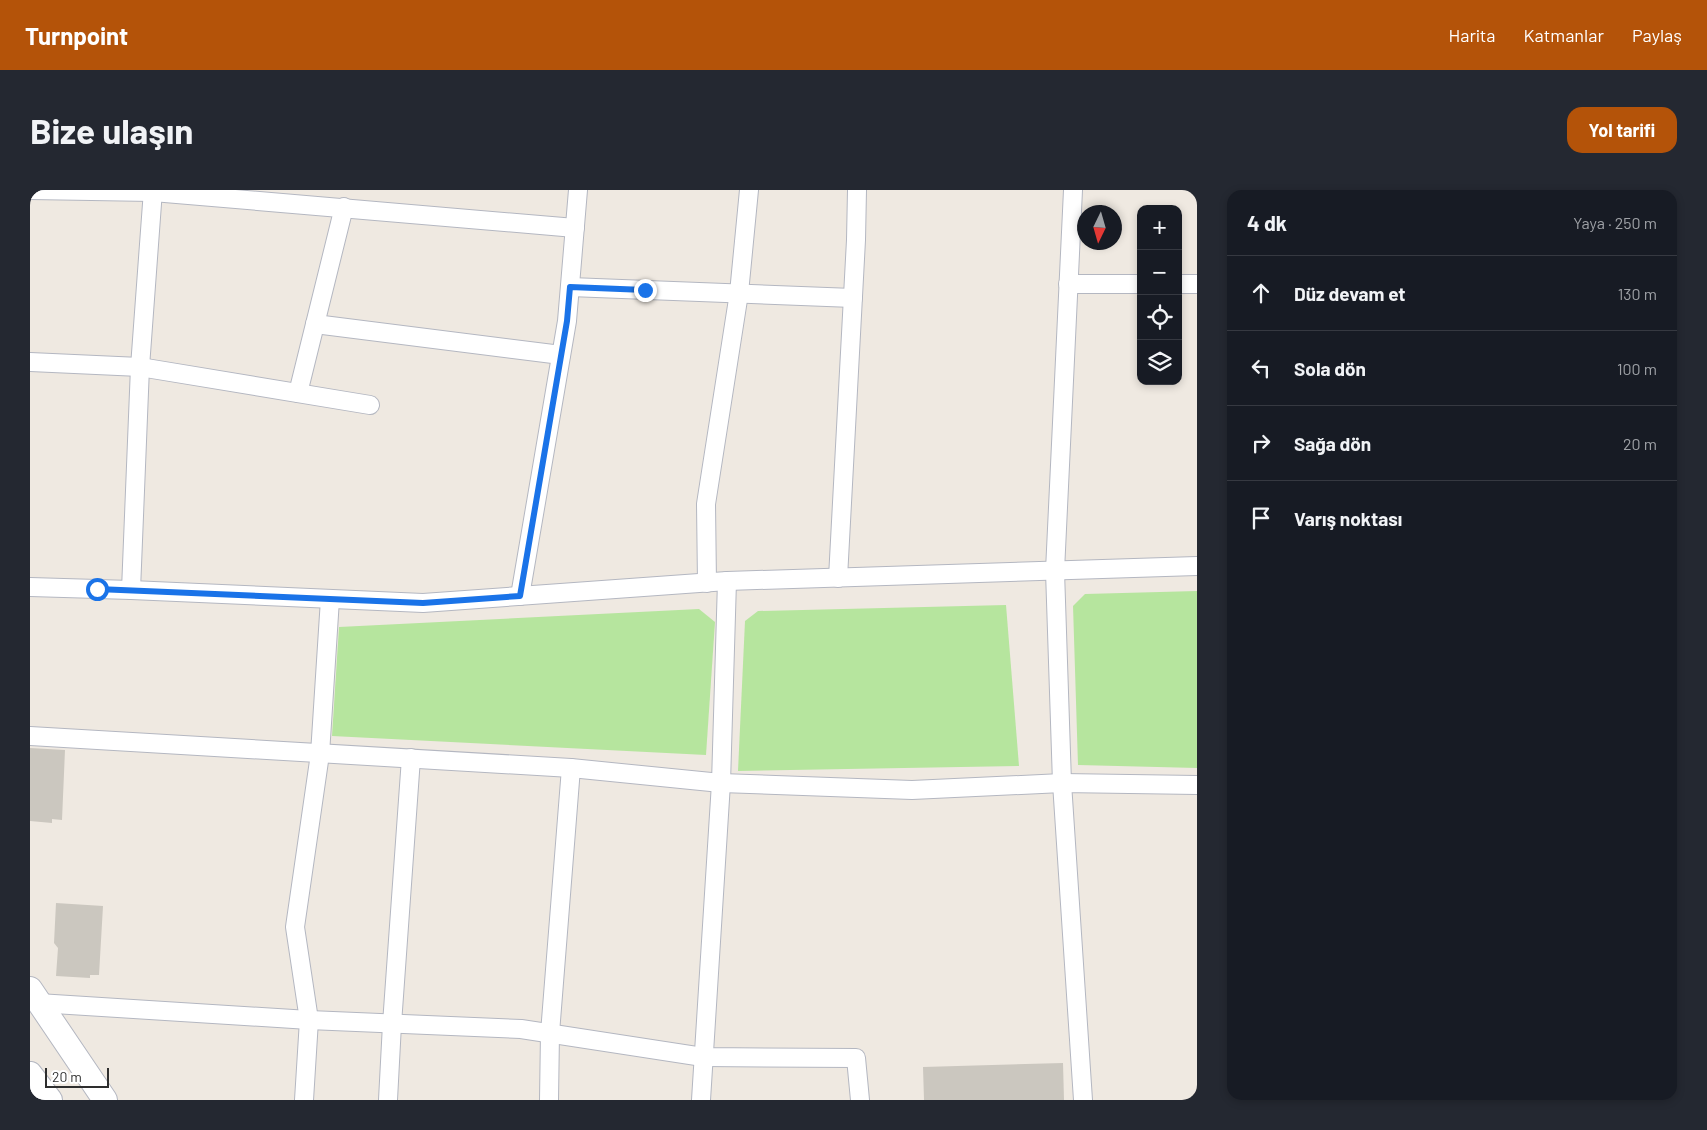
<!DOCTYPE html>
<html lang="tr">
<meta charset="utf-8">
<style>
body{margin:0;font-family:Barlow,sans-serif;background:#242831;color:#f1f3f6}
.controls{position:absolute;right:15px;top:15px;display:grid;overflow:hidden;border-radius:10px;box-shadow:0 2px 8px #0003}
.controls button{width:45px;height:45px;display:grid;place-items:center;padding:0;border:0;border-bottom:1px solid #363941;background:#171b24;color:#f1f3f6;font:25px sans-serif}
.compass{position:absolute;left:1047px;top:15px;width:45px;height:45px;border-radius:50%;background:#171b24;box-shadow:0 2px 8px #0003;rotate:185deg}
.scale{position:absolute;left:15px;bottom:12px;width:64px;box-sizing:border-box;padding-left:5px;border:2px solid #2e2e2e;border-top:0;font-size:14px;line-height:18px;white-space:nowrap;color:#2e2e2e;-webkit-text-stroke:4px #fff;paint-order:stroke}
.stop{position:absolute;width:15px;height:15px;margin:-11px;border:4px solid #1a73e8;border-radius:50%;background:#fff}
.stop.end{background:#1a73e8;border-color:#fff;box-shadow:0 1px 5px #0008}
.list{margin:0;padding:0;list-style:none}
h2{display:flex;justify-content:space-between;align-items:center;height:65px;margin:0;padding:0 20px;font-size:21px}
h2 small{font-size:16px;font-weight:400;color:#9ea1a6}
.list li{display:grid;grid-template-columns:32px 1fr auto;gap:15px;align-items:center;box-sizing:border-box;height:75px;padding:0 20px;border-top:1px solid #363941}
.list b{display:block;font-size:19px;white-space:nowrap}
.list em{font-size:16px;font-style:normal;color:#9ea1a6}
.icon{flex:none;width:28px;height:28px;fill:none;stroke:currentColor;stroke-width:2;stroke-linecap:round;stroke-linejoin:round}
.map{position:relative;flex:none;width:1167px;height:910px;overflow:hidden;border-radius:15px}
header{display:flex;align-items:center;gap:30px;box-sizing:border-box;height:70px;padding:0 25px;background:#b45309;color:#fff}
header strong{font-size:24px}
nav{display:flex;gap:28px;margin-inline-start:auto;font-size:18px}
.intro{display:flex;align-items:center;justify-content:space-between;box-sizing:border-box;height:120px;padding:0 30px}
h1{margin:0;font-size:35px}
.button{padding:12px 22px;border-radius:15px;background:#b45309;color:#fff;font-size:18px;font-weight:700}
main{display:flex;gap:30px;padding:0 30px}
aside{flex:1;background:#171b24;border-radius:15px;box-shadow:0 2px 8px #0003}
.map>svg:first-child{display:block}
.green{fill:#b6e59e}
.building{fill:#cbc7bf}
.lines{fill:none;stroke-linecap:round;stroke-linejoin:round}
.street-casing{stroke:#b4b7c1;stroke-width:20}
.secondary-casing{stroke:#b4b7c1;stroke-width:26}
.street{stroke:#fff;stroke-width:18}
.secondary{stroke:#fff;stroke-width:24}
.route{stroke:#1a73e8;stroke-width:6}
</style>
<header>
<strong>Turnpoint</strong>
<nav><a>Harita</a><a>Katmanlar</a><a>Paylaş</a></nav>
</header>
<div class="intro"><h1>Bize ulaşın</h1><a class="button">Yol tarifi</a></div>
<main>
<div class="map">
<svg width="1167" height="910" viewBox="0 0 1167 910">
<rect width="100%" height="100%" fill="#efe9e1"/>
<g class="green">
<path d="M1167,401V578L1048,575L1043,416L1055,404Z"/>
<path d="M976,415L989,576L708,581L715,431L728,421Z"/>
<path d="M669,419L685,432L676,565L302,546L309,437Z"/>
</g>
<g class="building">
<path d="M0,558L35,560L32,630L22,629V633L0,631Z"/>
<path d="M26,713L73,716L69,785H60V788L26,786L28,758L24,753Z"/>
<path d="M1033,873L1034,910H894L893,877Z"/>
</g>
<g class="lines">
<g class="street-casing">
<g id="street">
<path d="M0,0L123,2L545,38"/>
<path d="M1043,0L1025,381L1032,593L1053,910"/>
<path d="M1038,94H1111"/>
<path d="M1148,94H1167"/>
<path d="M540,97L823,108"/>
<path d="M285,134L531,165"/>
<path d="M0,172L110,177L340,215"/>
<path d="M268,203L314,17"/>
<path d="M808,388L826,50L827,0"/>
<path d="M677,393L676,314L709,103L719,0"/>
<path d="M0,397L101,400L393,413L697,391L1167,376"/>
<path d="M101,400L110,177L123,0"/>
<path d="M490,406L537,131L548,0"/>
<path d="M0,546L541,578L691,593L882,600L1032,593L1167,595"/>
<path d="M8,813L279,830L491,839L673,867L826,868L830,910"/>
<path d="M274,910L279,830L265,737L290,564L300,409"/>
<path d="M358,910L362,834L381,568"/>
<path d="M519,910L520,843L541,578"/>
<path d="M671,910L691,593L697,391"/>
</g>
</g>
<g class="secondary-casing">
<g id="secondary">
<path d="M0,799L75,910"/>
<path d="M0,884L20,910"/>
</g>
</g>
<use href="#street" class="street"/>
<use href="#secondary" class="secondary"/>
</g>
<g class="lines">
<path class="route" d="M67,399L393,413L490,406L537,131L540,97L615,100"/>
</g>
</svg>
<div class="controls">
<button>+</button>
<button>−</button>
<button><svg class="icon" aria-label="locate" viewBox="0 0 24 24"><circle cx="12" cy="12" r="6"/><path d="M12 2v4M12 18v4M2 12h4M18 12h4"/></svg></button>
<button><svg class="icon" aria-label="layers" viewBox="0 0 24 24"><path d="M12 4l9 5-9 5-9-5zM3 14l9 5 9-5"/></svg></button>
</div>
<svg class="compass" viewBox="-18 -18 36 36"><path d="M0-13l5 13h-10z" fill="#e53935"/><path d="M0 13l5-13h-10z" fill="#9ea1a6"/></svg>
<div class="scale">20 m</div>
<div class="stop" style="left:67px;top:399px"></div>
<div class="stop end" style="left:615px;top:100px"></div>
</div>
<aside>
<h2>4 dk<small>Yaya · 250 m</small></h2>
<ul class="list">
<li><svg class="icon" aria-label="ahead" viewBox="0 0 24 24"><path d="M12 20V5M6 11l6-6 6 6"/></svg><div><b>Düz devam et</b></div><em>130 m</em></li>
<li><svg class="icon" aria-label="left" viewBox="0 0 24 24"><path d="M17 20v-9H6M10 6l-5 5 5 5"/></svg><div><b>Sola dön</b></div><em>100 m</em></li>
<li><svg class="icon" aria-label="right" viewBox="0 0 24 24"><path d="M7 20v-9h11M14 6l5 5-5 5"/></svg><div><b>Sağa dön</b></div><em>20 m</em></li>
<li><svg class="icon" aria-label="arrive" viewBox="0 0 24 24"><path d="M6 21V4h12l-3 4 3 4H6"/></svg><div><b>Varış noktası</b></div></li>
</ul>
</aside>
</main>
